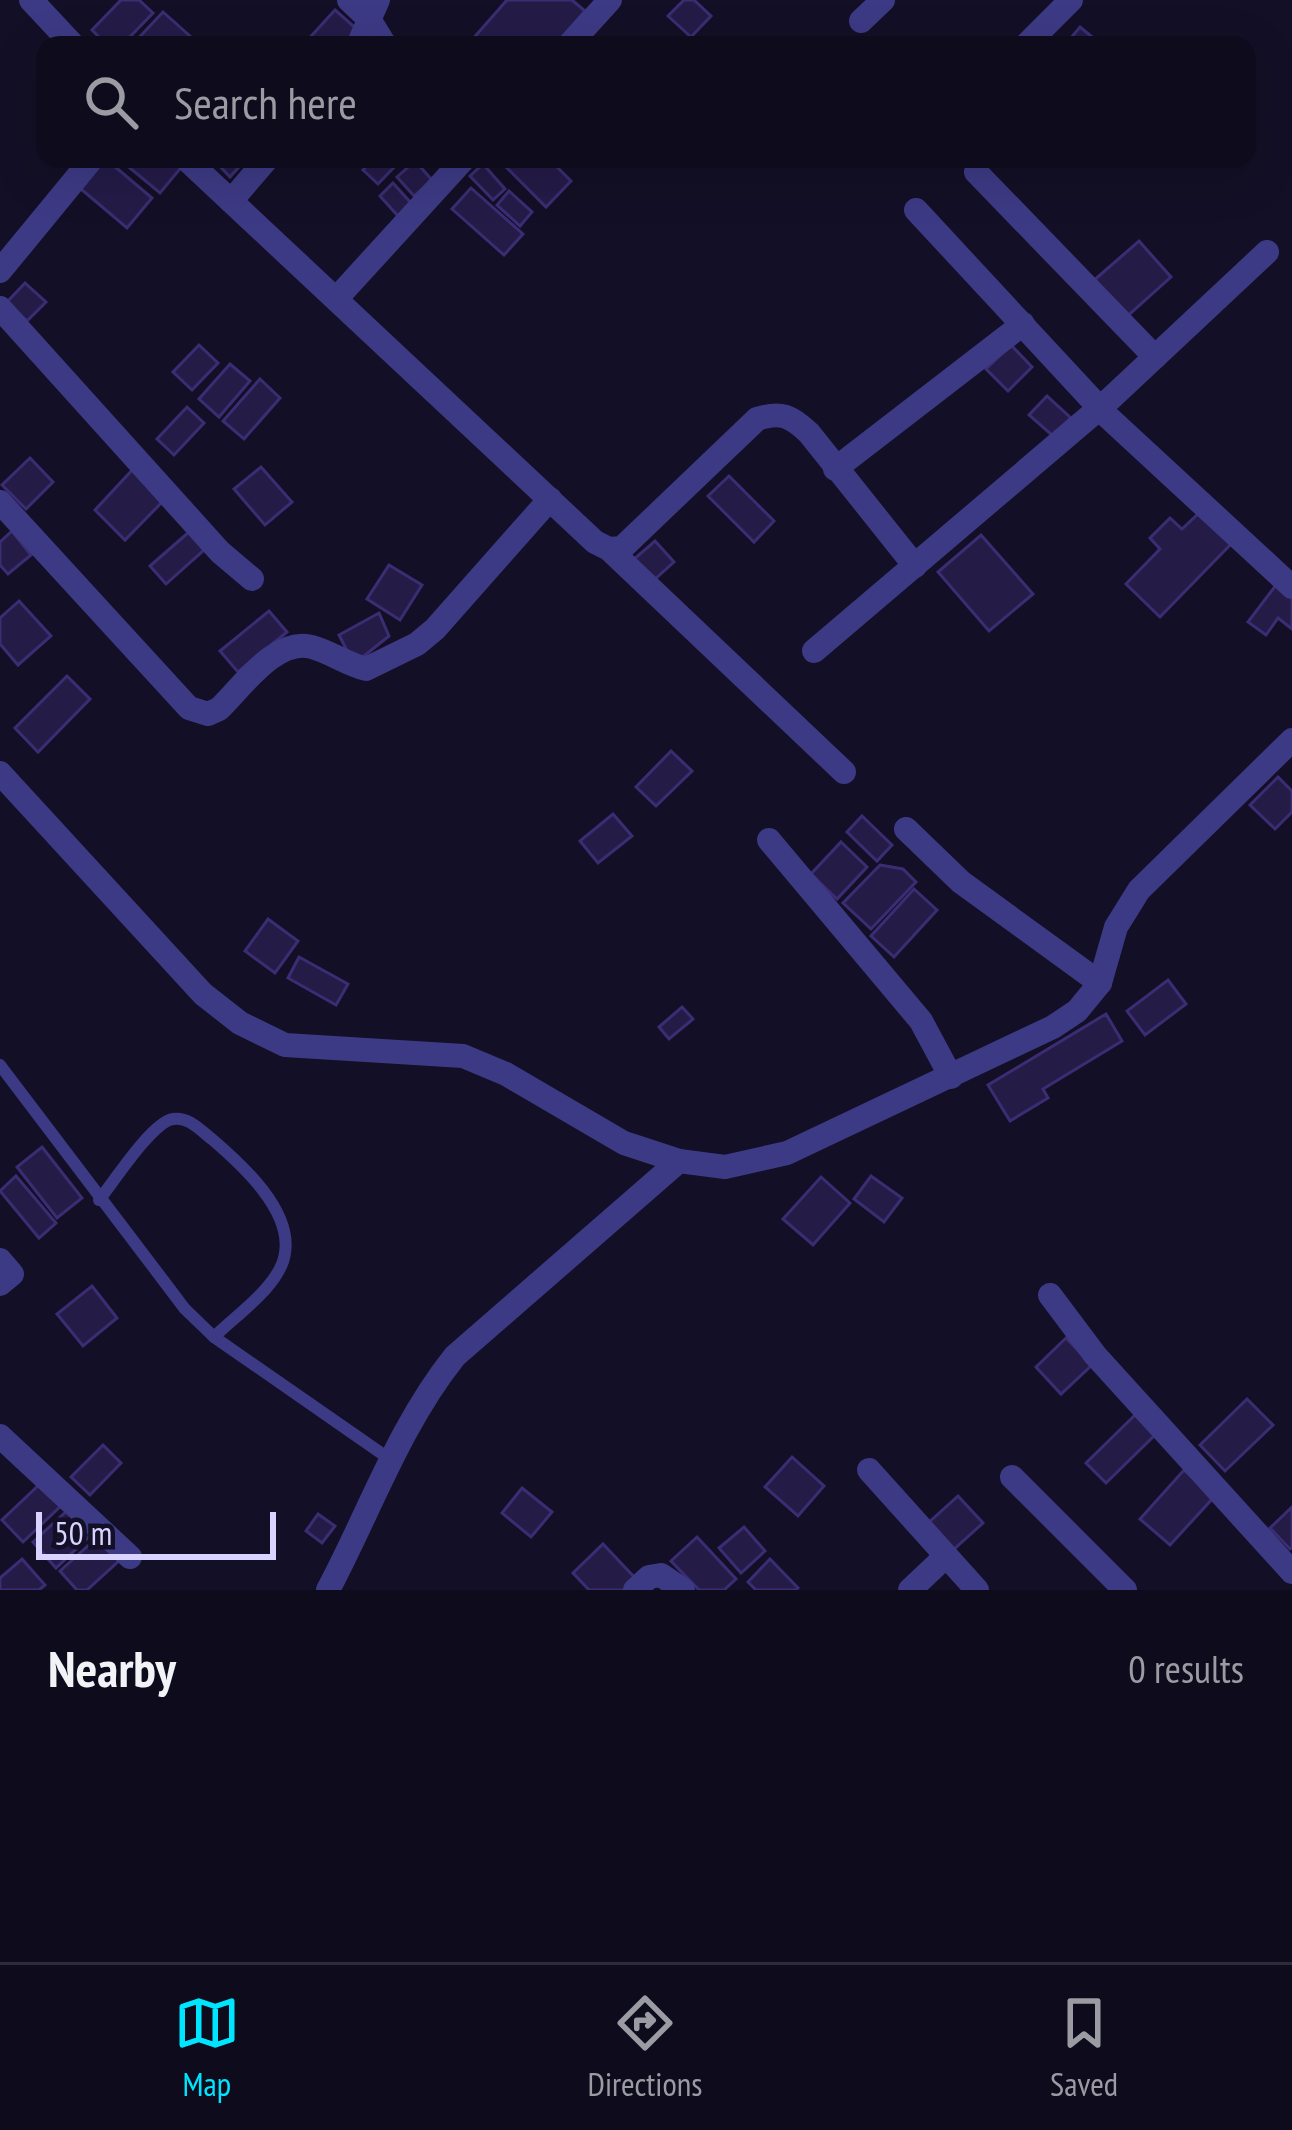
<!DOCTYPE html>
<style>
body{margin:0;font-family:"PT Sans Narrow",sans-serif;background:#1c1929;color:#f1f3f6}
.scale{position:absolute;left:36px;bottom:30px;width:240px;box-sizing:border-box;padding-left:12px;border:6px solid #d9d4ff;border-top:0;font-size:33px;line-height:42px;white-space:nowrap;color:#d9d4ff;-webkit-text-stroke:9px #130f26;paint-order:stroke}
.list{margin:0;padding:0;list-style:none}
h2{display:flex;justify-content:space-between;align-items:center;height:156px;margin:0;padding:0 48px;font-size:51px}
h2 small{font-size:39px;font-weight:400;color:#9b9ba3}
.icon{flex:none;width:66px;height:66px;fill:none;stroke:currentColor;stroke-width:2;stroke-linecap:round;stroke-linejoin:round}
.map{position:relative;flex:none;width:1292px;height:1590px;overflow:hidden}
.search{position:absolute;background:#0e0b1c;box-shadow:0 12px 48px #0002;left:36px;right:36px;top:36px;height:132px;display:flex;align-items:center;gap:30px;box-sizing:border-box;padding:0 42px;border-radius:24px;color:#9b9ba3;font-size:45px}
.sheet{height:372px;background:#0e0b1c}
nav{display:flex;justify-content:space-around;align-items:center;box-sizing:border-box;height:168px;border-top:3px solid #2e2b3b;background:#0e0b1c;font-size:33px;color:#9b9ba3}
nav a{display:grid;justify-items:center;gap:6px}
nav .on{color:#00e5ff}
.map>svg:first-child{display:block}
.building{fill:#241b47;stroke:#3b2d73;stroke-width:3}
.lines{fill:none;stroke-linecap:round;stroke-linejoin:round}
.service{stroke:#3d3a85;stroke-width:12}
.minor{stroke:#3d3a85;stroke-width:24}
</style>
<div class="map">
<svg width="1292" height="1590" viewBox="0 0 1292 1590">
<rect width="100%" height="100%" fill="#130f26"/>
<g class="building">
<path d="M121,0H139L153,13L122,45H107L92,30Z"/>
<path d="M507,0H572L585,11L555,45H474L470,42Z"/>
<path d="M684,0H694L711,16L691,37L668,16Z"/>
<path d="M335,10L359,31L346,45H303Z"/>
<path d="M163,12L190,36L182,45H132Z"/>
<path d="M1080,27L1102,45H1065Z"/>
<path d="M96,159H106L152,198L127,228L75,184Z"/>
<path d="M119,159H177L184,164L160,193Z"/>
<path d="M213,159H246L230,177Z"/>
<path d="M373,159H402L378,184L363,170Z"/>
<path d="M498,159H549L571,181L546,207Z"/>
<path d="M415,161L432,180L414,196L397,177Z"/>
<path d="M483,164L505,189L493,200L470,176Z"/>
<path d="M393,183L411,203L398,216L380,196Z"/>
<path d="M471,188L523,234L504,255L452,209Z"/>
<path d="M509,191L532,212L520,226L497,205Z"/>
<path d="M1139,241L1171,277L1124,319L1092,282Z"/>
<path d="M25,283L46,302L27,321L7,302Z"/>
<path d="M199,345L218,363L192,390L173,372Z"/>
<path d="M1011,345L1032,367L1008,391L986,369Z"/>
<path d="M230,364L250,381L219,417L199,399Z"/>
<path d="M260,379L280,398L244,439L223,421Z"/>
<path d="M1047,396L1071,418L1053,436L1029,415Z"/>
<path d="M187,407L204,423L174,455L157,439Z"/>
<path d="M30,458L53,482L26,509L2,485Z"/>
<path d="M136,466L167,497L125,540L95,510Z"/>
<path d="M261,467L292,502L265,525L234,489Z"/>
<path d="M729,476L774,521L754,542L708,496Z"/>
<path d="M1200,512L1232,543L1160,617L1126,584L1160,549L1150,538L1170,518L1182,529Z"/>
<path d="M12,531L31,555L8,574L0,565V542Z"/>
<path d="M189,532L204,550L166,584L150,566Z"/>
<path d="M981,535L1033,594L989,631L938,572Z"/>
<path d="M655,541L674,562L654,580L634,559Z"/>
<path d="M389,565L422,585L400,620L367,599Z"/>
<path d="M1276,585L1292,597V629L1278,618L1266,635L1248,622Z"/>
<path d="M19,601L51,636L18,665L0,644V618Z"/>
<path d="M269,611L287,632L238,672L220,651Z"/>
<path d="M379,613L389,636L354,664L339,635Z"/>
<path d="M67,676L90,699L38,752L15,728Z"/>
<path d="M671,751L692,771L656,806L636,787Z"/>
<path d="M1278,777L1292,791V812L1275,829L1250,805Z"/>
<path d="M613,814L632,836L598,863L580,841Z"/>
<path d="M862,816L892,845L877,861L847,832Z"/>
<path d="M841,842L867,867L837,899L811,874Z"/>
<path d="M880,865L903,869L916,882L871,929L843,903Z"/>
<path d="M914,889L937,910L894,957L871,936Z"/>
<path d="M268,919L298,941L275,973L245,951Z"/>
<path d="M299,957L348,984L336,1005L288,978Z"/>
<path d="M1168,980L1186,1004L1145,1035L1127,1011Z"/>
<path d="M682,1007L693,1019L669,1039L659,1027Z"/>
<path d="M1106,1014L1122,1041L1043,1089L1048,1098L1010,1121L988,1085Z"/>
<path d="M42,1147L82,1198L57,1218L17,1167Z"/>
<path d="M16,1176L56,1223L39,1238L0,1191Z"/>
<path d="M871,1176L902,1198L884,1222L854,1199Z"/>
<path d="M821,1177L850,1203L813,1245L783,1219Z"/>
<path d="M92,1286L117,1318L83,1346L57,1314Z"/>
<path d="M1066,1338L1092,1365L1061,1394L1036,1367Z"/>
<path d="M1247,1399L1273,1425L1225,1471L1200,1445Z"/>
<path d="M1135,1415L1155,1435L1106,1483L1086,1463Z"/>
<path d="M103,1445L121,1463L90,1495L71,1477Z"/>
<path d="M792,1457L824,1486L798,1516L765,1487Z"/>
<path d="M1184,1470L1214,1497L1170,1545L1140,1519Z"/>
<path d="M43,1481L64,1503L23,1542L2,1520Z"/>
<path d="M522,1488L552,1512L531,1537L502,1513Z"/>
<path d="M958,1496L983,1523L952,1551L927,1524Z"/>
<path d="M1292,1507V1548L1290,1549L1270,1528Z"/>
<path d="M70,1508L93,1533L56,1568L33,1542Z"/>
<path d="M318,1514L335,1526L322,1543L306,1531Z"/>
<path d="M744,1527L765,1551L741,1573L719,1548Z"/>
<path d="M99,1536L120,1560L87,1590H77L60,1571Z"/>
<path d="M697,1537L736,1579L724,1590H699L671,1561Z"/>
<path d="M603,1544L636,1579L624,1590H589L573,1573Z"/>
<path d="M22,1559L45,1585L39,1590H0V1578Z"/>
<path d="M770,1559L798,1588L796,1590H756L748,1582Z"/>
</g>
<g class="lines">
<g class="service">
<path d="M0,1065L185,1309L214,1337L391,1460"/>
<path d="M99,1200C113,1183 152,1122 173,1119C189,1116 202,1132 213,1140C242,1165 292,1210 285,1253C281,1285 236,1315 214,1337"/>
</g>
<g class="minor">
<path d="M31,0L73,45"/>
<path d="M349,0L369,19L385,45"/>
<path d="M861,21L883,0"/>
<path d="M358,45L378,0"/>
<path d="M569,45L610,0"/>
<path d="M1026,45L1071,0"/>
<path d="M186,159L595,542L609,549L622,548L757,419C781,411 791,416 809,433L915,566"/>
<path d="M976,172L1155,357"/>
<path d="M231,201L267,159"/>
<path d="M916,210L1108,417L1292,587"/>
<path d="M0,271L92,159"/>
<path d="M337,298L464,159"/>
<path d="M0,308L220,552L252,579"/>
<path d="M835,469L1023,324"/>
<path d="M0,502L189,708L208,714L219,709C242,687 276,637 312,647C330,652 347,664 366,669L417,644L435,629L550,499"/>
<path d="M609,549L844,772"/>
<path d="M814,651L1109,400L1267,252"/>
<path d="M0,773L203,994L240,1023L285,1045L463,1056L506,1074L624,1143L679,1161L455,1356C399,1426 370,1511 328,1590"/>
<path d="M906,829L961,882L1100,983"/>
<path d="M769,840L921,1021L951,1077"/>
<path d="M679,1161L725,1167L787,1153L1053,1027L1077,1011L1100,983L1116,927L1139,890L1292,740"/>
<path d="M0,1260L12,1274L0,1284"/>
<path d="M1050,1295L1095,1355L1292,1572"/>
<path d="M0,1436L130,1557"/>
<path d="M869,1470L977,1590"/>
<path d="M1012,1477L1125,1590"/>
<path d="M635,1590L649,1577L661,1575L683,1590"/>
<path d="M910,1590L946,1556"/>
</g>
</g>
</svg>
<div class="scale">50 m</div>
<div class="search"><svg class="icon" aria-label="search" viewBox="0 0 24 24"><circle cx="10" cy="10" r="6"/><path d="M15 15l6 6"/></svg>Search here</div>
</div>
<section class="sheet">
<h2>Nearby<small>0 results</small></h2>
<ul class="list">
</ul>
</section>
<nav>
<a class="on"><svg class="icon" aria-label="map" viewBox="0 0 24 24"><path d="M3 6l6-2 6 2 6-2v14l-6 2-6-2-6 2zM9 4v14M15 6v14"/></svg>Map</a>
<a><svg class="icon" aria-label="directions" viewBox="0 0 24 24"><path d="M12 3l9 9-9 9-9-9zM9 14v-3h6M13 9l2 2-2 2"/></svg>Directions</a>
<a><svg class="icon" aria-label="saved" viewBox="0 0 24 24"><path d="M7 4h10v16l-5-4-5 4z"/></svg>Saved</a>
</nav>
